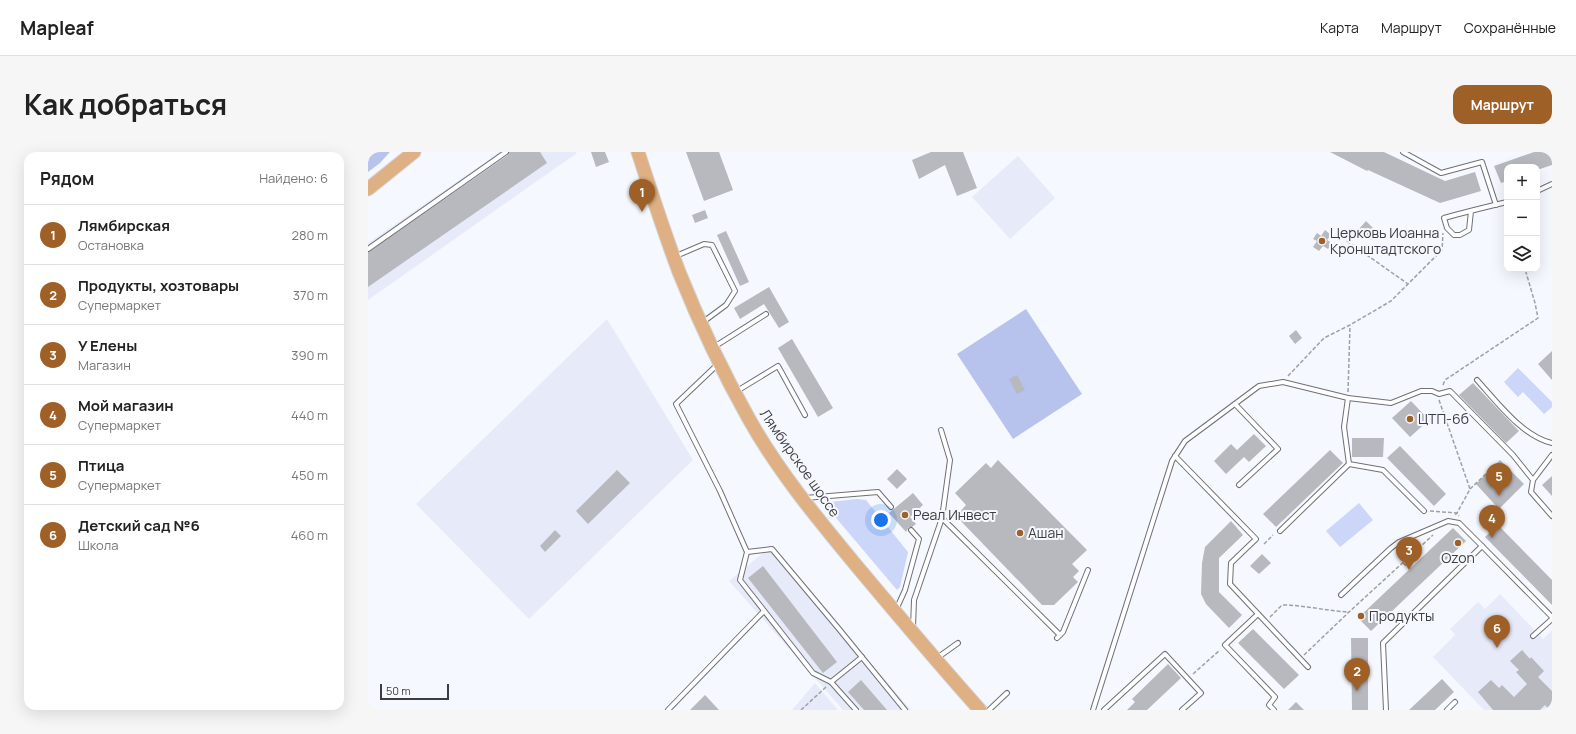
<!DOCTYPE html>
<html lang="ru">
<meta charset="utf-8">
<style>
body{margin:0;font-family:Manrope,sans-serif;background:#f6f6f6;color:#222}
.controls{position:absolute;right:12px;top:12px;display:grid;overflow:hidden;border-radius:8px;box-shadow:0 4px 16px #0002}
.controls button{width:36px;height:36px;display:grid;place-items:center;padding:0;border:0;border-bottom:1px solid #e0e0e0;background:#fff;color:#222;font:20px sans-serif}
.scale{position:absolute;left:12px;bottom:10px;width:69px;box-sizing:border-box;padding-left:4px;border:2px solid #3c3d3f;border-top:0;font-size:11px;line-height:14px;white-space:nowrap;color:#3c3d3f;-webkit-text-stroke:3px #f5f8fe;paint-order:stroke}
.you{position:absolute;left:513px;top:368px;width:14px;height:14px;margin:-10px;border:3px solid #fff;border-radius:50%;background:#1a73e8;box-shadow:0 0 0 6px #1a73e833}
.badge{display:grid;place-items:center;width:26px;height:26px;border-radius:50%;background:#9f6027;color:#fff;font-size:13px;font-weight:700}
.pin{position:absolute;translate:-50% -33px;filter:drop-shadow(0 1px 2px #0008)}
.pin::after{content:'';position:absolute;top:21px;width:14px;height:12px;background:inherit;clip-path:polygon(0 0,100% 0,50% 100%)}
.list{margin:0;padding:0;list-style:none}
h2{display:flex;justify-content:space-between;align-items:center;height:52px;margin:0;padding:0 16px;font-size:17px}
h2 small{font-size:13px;font-weight:400;color:#767676}
.list li{display:grid;grid-template-columns:26px 1fr auto;gap:12px;align-items:center;box-sizing:border-box;height:60px;padding:0 16px;border-top:1px solid #e0e0e0}
.list b{display:block;font-size:15px;white-space:nowrap}
.list p{margin:0;font-size:13px;white-space:nowrap;color:#767676}
.list em{font-size:13px;font-style:normal;color:#767676}
.icon{flex:none;width:22px;height:22px;fill:none;stroke:currentColor;stroke-width:2;stroke-linecap:round;stroke-linejoin:round}
.map{position:relative;flex:none;width:1184px;height:558px;overflow:hidden;border-radius:12px}
header{display:flex;align-items:center;gap:24px;box-sizing:border-box;height:56px;padding:0 20px;background:#fff;border-bottom:1px solid #e0e0e0}
header strong{font-size:19px}
nav{display:flex;gap:22px;margin-inline-start:auto;font-size:14px}
.intro{display:flex;align-items:center;justify-content:space-between;box-sizing:border-box;height:96px;padding:0 24px}
h1{margin:0;font-size:28px}
.button{padding:10px 18px;border-radius:12px;background:#9f6027;color:#fff;font-size:14px;font-weight:700}
main{display:flex;gap:24px;padding:0 24px}
aside{flex:1;background:#fff;border-radius:12px;box-shadow:0 4px 16px #0002}
.map>svg:first-child{display:block}
.built{fill:#e7ebf9}
.green{fill:#cbd6f8}
.forest{fill:#b7c3ed}
.building{fill:#b7b9bf}
.lines{fill:none;stroke-linecap:round;stroke-linejoin:round}
.lane-casing{stroke:#6e7076;stroke-width:6}
.primary-casing{stroke:#d4d4d5;stroke-width:15}
.path{stroke:#9ea0a4;stroke-width:1.5;stroke-dasharray:4 2;stroke-linecap:butt}
.lane{stroke:#fff;stroke-width:4}
.primary{stroke:#dfb083;stroke-width:13}
.poi-dot{fill:#9f6027;stroke:#f5f8fe;stroke-width:1.5}
.labels{text-anchor:middle;stroke-width:4;stroke-linejoin:round;paint-order:stroke}
.poi-label{font-size:14px;fill:#3c3d3f;stroke:#f5f8fe;text-anchor:start}
.street-label{font-size:14px;fill:#3c3d3f;stroke:#f5f8fe}
</style>
<header>
<strong>Mapleaf</strong>
<nav><a>Карта</a><a>Маршрут</a><a>Сохранённые</a></nav>
</header>
<div class="intro"><h1>Как добраться</h1><a class="button">Маршрут</a></div>
<main>
<aside>
<h2>Рядом<small>Найдено: 6</small></h2>
<ul class="list">
<li><span class="badge">1</span><div><b>Лямбирская</b><p>Остановка</p></div><em>280 m</em></li>
<li><span class="badge">2</span><div><b>Продукты, хозтовары</b><p>Супермаркет</p></div><em>370 m</em></li>
<li><span class="badge">3</span><div><b>У Елены</b><p>Магазин</p></div><em>390 m</em></li>
<li><span class="badge">4</span><div><b>Мой магазин</b><p>Супермаркет</p></div><em>440 m</em></li>
<li><span class="badge">5</span><div><b>Птица</b><p>Супермаркет</p></div><em>450 m</em></li>
<li><span class="badge">6</span><div><b>Детский сад №6</b><p>Школа</p></div><em>460 m</em></li>
</ul>
</aside>
<div class="map">
<svg width="1184" height="558" viewBox="0 0 1184 558">
<rect width="100%" height="100%" fill="#f5f8fe"/>
<g class="built">
<path d="M132,0H208L209,1L0,148V91Z"/>
<path d="M650,4L687,46L642,87L604,45Z"/>
<path d="M239,167L325,308L161,467L48,352Z"/>
<path d="M402,395L543,558H475L361,429Z"/>
<path d="M1132,442L1175,487L1184,478V558H1116L1065,505L1087,483L1082,477L1110,450L1117,457Z"/>
<path d="M447,531L470,558H424Z"/>
</g>
<g class="green">
<path d="M1150,216L1184,250V255L1176,262L1155,240L1150,245L1136,230Z"/>
<path d="M489,347L498,348L540,400L532,435L529,438L458,354L462,350Z"/>
<path d="M991,351L1005,368L972,395L958,379Z"/>
</g>
<g class="forest">
<path d="M0,0H22L12,11L0,20Z"/>
<path d="M658,157L714,242L645,287L589,202Z"/>
</g>
<g class="building">
<path d="M141,0H172L179,11L0,135V100L140,3Z"/>
<path d="M223,0H237L241,10L228,15Z"/>
<path d="M318,0H351L365,38L336,49Z"/>
<path d="M563,0H595L609,36L589,44L577,13L551,27L544,8Z"/>
<path d="M962,0H1016L1077,29L1107,20L1113,39L1072,51L1000,18L999,19Z"/>
<path d="M1166,0H1184V13L1169,18V15H1139V29L1133,31L1126,14Z"/>
<path d="M337,58L340,66L327,71L324,63Z"/>
<path d="M998,69L1009,80L1003,88L991,77Z"/>
<path d="M957,78L963,83L959,88L964,91L960,97L955,94L951,99L945,95L949,89L945,87L949,81L953,84Z"/>
<path d="M358,79L381,130L372,134L349,83Z"/>
<path d="M401,135L421,170L411,176L396,152L372,167L366,156Z"/>
<path d="M928,178L934,186L927,192L921,184Z"/>
<path d="M424,187L465,256L450,265L410,196Z"/>
<path d="M1184,199V228L1170,212Z"/>
<path d="M649,223L657,238L649,242L641,227Z"/>
<path d="M1105,231L1151,279L1138,291L1091,243Z"/>
<path d="M1043,249L1061,268L1042,285L1024,266Z"/>
<path d="M886,282L898,294L881,310L876,305L858,322L846,309L863,292L869,298Z"/>
<path d="M984,286H1016L1015,305H984Z"/>
<path d="M1032,294L1078,342L1066,354L1019,306Z"/>
<path d="M962,298L975,311L908,375L895,362Z"/>
<path d="M630,308L719,398L704,412L711,419L705,425L710,430L686,453H674L588,364L598,353L587,341L618,311L623,316Z"/>
<path d="M1132,308L1156,332L1131,357L1108,332Z"/>
<path d="M529,317L539,327L529,337L519,327Z"/>
<path d="M249,318L262,331L220,372L208,359Z"/>
<path d="M1184,324V344L1174,333Z"/>
<path d="M545,341L555,353L542,365L548,372L544,375H541L538,380L521,361Z"/>
<path d="M863,369L875,383L851,406V440L874,463L861,476L838,452L833,442L834,411L837,395Z"/>
<path d="M1130,373L1184,428V453L1117,385Z"/>
<path d="M1085,376L1098,389L1003,479L990,466Z"/>
<path d="M187,378L193,384L177,400L172,394Z"/>
<path d="M894,402L903,411L891,422L882,414Z"/>
<path d="M395,414L469,510L455,521L380,426Z"/>
<path d="M885,477L931,523L916,537L870,491Z"/>
<path d="M983,486H1000V558H984Z"/>
<path d="M1154,498L1162,507L1163,505L1176,519L1170,525L1184,539V558H1181L1177,553L1172,558H1125L1110,540L1123,528L1131,536L1134,533L1146,545L1159,532L1148,520L1151,518L1142,509Z"/>
<path d="M800,512L813,526L779,558H759L767,550L764,547Z"/>
<path d="M1074,527L1086,540L1067,558H1041Z"/>
<path d="M493,528L519,558H496L480,540Z"/>
<path d="M337,543L351,558H322Z"/>
<path d="M928,550L936,558H920Z"/>
</g>
<g class="lines">
<g class="lane-casing">
<g id="lane">
<path d="M1035,0L1073,21L1114,10L1128,53"/>
<path d="M1169,39L1184,32"/>
<path d="M1103,59L1101,78L1092,83H1086L1079,76L1076,66C1097,60 1118,55 1139,50"/>
<path d="M0,97L138,0"/>
<path d="M308,104L336,92L344,93L367,139L358,153L335,170"/>
<path d="M346,195L398,162"/>
<path d="M349,213L308,252L352,339L379,400L372,428L445,521L463,530L488,558"/>
<path d="M1109,228C1129,250 1154,284 1184,291"/>
<path d="M369,239L410,214L437,263"/>
<path d="M980,246L1023,251L1053,239H1064L1071,242L1082,239L1145,303L1165,328"/>
<path d="M867,252L910,297L871,333"/>
<path d="M1184,303L1165,328L1163,340L1184,364"/>
<path d="M807,304L888,387L863,411L862,432L940,515"/>
<path d="M437,346L510,340L523,355"/>
<path d="M574,366L692,483"/>
<path d="M912,379L981,312"/>
<path d="M379,400L404,397L471,477L537,558"/>
<path d="M973,443L1023,396L1031,390L1080,369L1091,371L1114,394"/>
<path d="M528,458L537,438L551,387L543,378"/>
<path d="M890,462L857,493L907,545L901,553L906,558"/>
<path d="M545,475L546,448L574,366L582,308L573,278"/>
<path d="M1165,484L1184,467"/>
<path d="M689,486L695,480L720,418"/>
<path d="M569,506L590,491"/>
<path d="M463,530L494,505"/>
<path d="M300,558L396,459"/>
<path d="M621,558L639,541"/>
<path d="M725,558L804,309L817,289L891,234L915,230L980,246L976,275L981,312L1015,318L1056,359"/>
<path d="M736,558L797,502L833,541L814,558"/>
<path d="M1018,558L1015,491L1114,394L1184,465"/>
<path d="M1079,558L1087,550"/>
</g>
</g>
<g class="primary-casing">
<g id="primary">
<path d="M270,0C283,40 296,80 311,120C331,170 354,219 381,267C410,319 449,366 487,412C528,461 569,510 612,558"/>
<path d="M0,37L46,0"/>
</g>
</g>
<g class="path">
<path d="M969,82L1040,132"/>
<path d="M920,224L956,186L982,173L1023,149L1074,98L1075,81"/>
<path d="M1075,233L1077,228L1170,166L1167,151L1157,117"/>
<path d="M980,240L982,174"/>
<path d="M1071,248L1102,337L1089,361L1086,364"/>
<path d="M1102,337L1120,320"/>
<path d="M1062,359L1089,361L1091,364"/>
<path d="M896,392L905,383"/>
<path d="M1035,411L1039,415"/>
<path d="M902,465L914,453C937,453 958,459 981,460"/>
<path d="M936,503L981,460L1065,383"/>
<path d="M825,522L852,498"/>
<path d="M433,558L458,535"/>
</g>
<use href="#lane" class="lane"/>
<use href="#primary" class="primary"/>
</g>
<g class="poi-dot">
<circle cx="954" cy="89" r="4"/>
<circle cx="1042" cy="267" r="4"/>
<circle cx="537" cy="363" r="4"/>
<circle cx="652" cy="381" r="4"/>
<circle cx="1090" cy="391" r="4"/>
<circle cx="993" cy="464" r="4"/>
</g>
<g class="labels">
<g class="poi-label">
<text x="962" y="86">Церковь Иоанна<tspan x="962" dy="16">Кронштадтского</tspan></text>
<text x="1050" y="272">ЦТП-6б</text>
<text x="545" y="368">Реал Инвест</text>
<text x="660" y="386">Ашан</text>
<text x="1090" y="411" text-anchor="middle">Ozon</text>
<text x="1001" y="469">Продукты</text>
</g>
<g class="street-label">
<text transform="translate(432 311) rotate(55)" y="5">Лямбирское шоссе</text>
</g>
</g>
</svg>
<div class="controls">
<button>+</button>
<button>−</button>
<button><svg class="icon" aria-label="layers" viewBox="0 0 24 24"><path d="M12 4l9 5-9 5-9-5zM3 14l9 5 9-5"/></svg></button>
</div>
<div class="scale">50 m</div>
<div class="you"></div>
<div class="pin badge" style="left:274px;top:60px">1</div>
<div class="pin badge" style="left:989px;top:539px">2</div>
<div class="pin badge" style="left:1041px;top:418px">3</div>
<div class="pin badge" style="left:1124px;top:386px">4</div>
<div class="pin badge" style="left:1131px;top:344px">5</div>
<div class="pin badge" style="left:1129px;top:496px">6</div>
</div>
</main>
